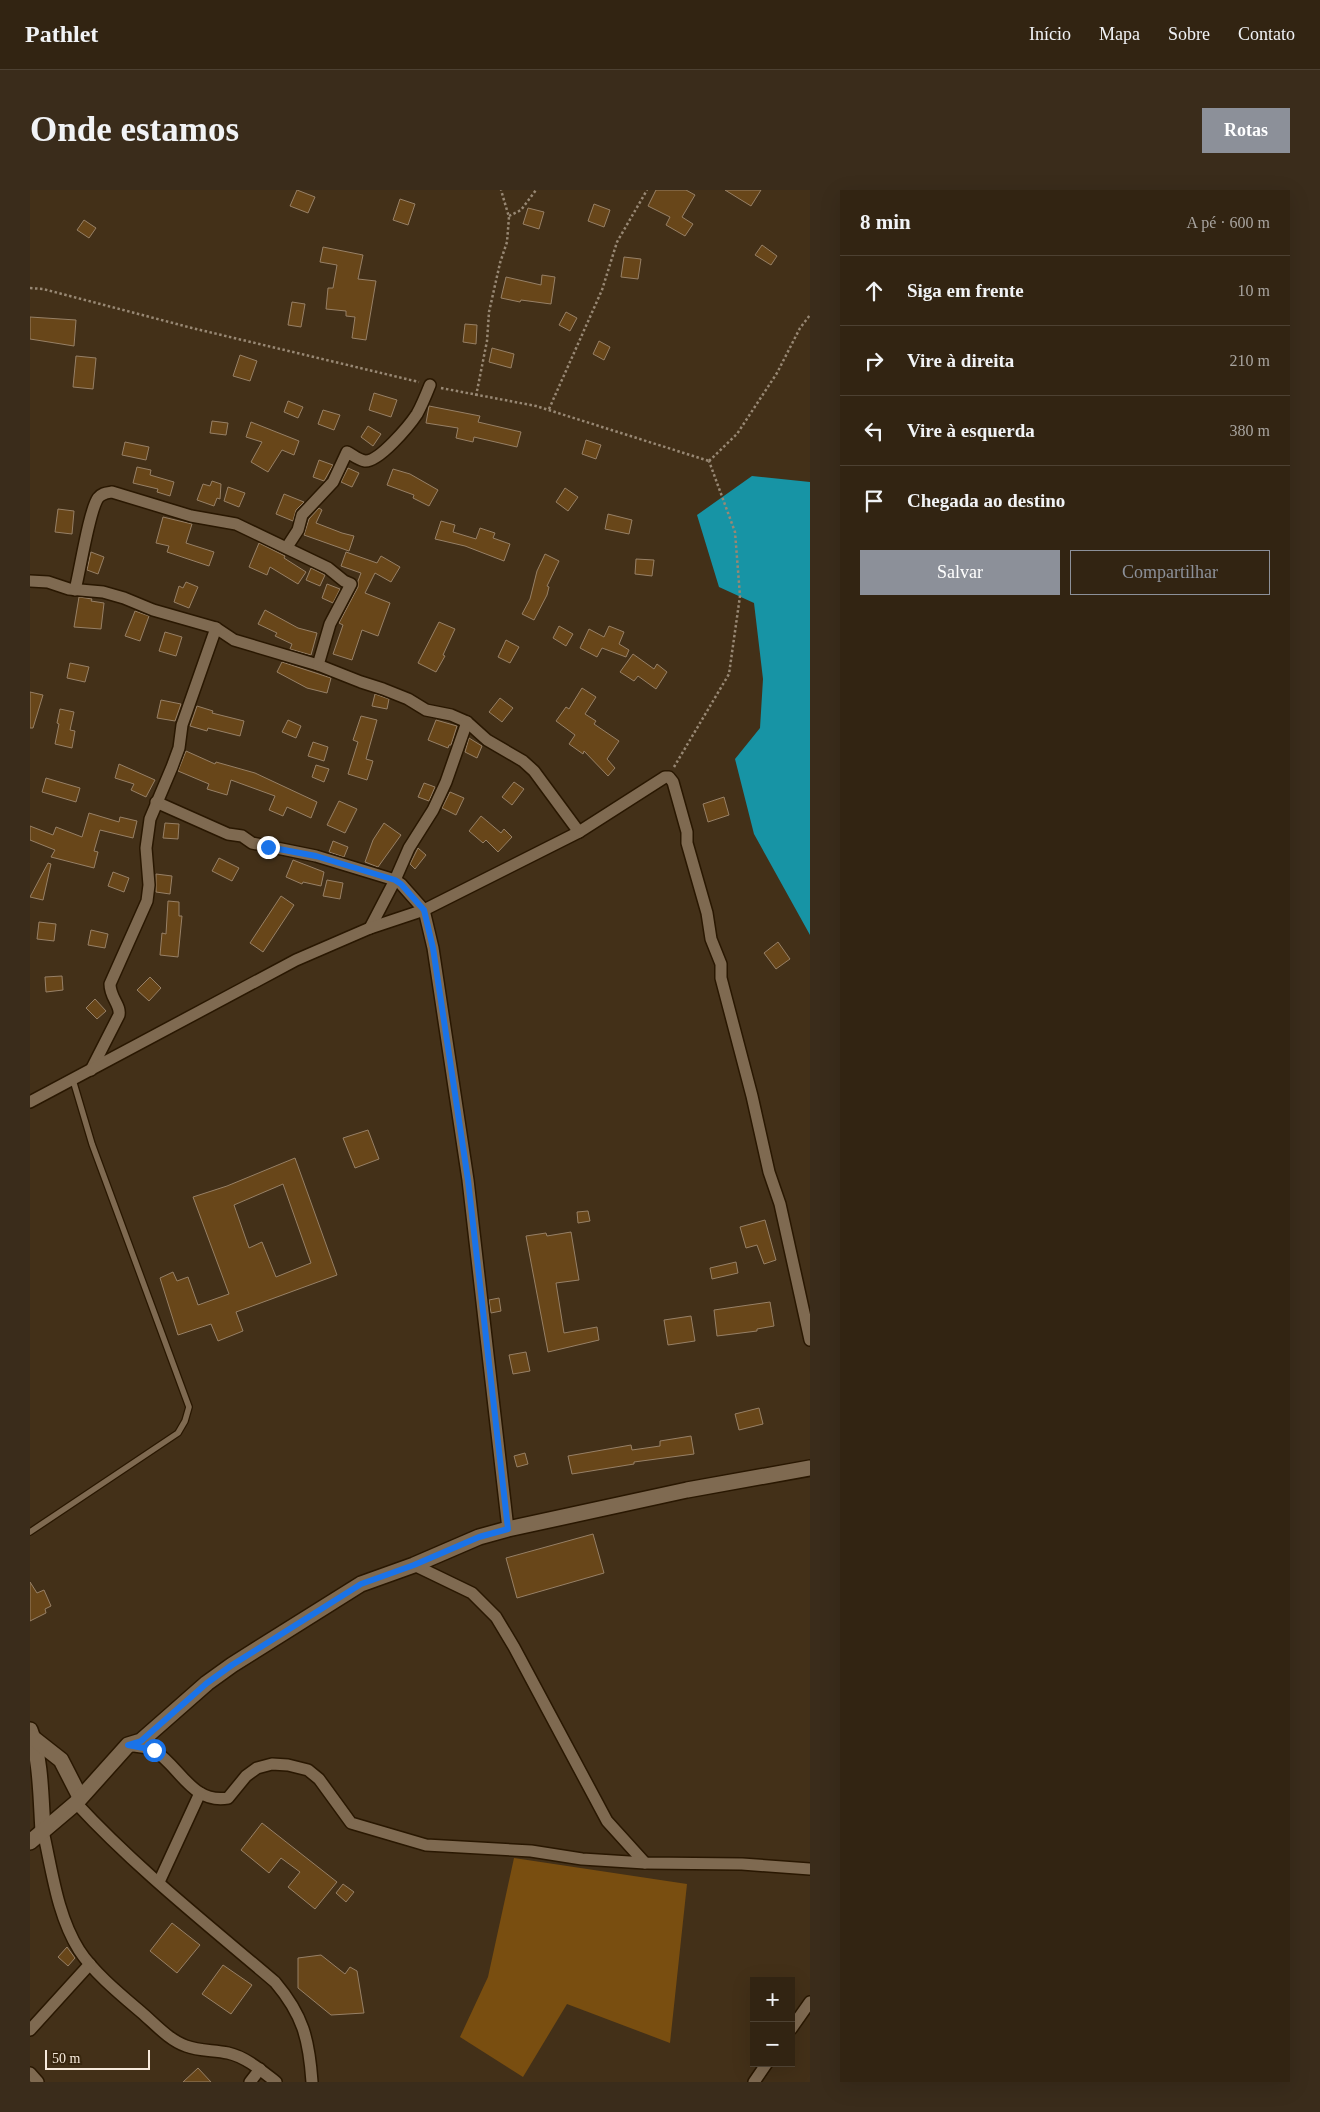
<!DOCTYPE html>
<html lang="pt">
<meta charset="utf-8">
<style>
body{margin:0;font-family:"Times New Roman",serif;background:#3a2c1b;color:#f1f3f6}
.controls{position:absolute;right:15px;bottom:15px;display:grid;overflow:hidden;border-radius:0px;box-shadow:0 5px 20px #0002}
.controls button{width:45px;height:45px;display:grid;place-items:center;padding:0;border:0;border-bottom:1px solid #4d4132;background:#322412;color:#f1f3f6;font:25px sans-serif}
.scale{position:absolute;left:15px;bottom:12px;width:105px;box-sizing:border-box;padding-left:5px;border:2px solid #f7eadc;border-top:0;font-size:14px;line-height:18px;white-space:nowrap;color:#f7eadc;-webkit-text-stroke:4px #38260e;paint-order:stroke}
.stop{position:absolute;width:15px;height:15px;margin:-11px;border:4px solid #1a73e8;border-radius:50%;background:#fff}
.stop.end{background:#1a73e8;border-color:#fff;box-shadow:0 1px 5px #0008}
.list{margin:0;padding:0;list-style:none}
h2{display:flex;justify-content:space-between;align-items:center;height:65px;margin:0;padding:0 20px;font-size:21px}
h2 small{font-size:16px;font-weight:400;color:#a8a49f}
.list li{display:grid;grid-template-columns:32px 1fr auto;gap:15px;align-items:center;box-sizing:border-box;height:70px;padding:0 20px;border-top:1px solid #4d4132}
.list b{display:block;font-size:19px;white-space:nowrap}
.list em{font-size:16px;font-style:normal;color:#a8a49f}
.actions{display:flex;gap:10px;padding:15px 20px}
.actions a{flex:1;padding:11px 0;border:1px solid #8c9099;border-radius:0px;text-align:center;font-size:18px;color:#8c9099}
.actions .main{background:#8c9099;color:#fff}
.icon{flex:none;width:28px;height:28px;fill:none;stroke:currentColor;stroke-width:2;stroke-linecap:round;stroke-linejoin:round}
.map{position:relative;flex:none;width:780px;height:1892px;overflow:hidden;border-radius:0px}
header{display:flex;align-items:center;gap:30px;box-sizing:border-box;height:70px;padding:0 25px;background:#322412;border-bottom:1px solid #4d4132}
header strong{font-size:24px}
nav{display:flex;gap:28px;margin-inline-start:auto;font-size:18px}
.intro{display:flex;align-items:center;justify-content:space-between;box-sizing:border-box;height:120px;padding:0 30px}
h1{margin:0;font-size:35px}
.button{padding:12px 22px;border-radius:0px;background:#8c9099;color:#fff;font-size:18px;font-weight:700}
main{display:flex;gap:30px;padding:0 30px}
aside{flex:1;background:#322412;border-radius:0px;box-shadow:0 5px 20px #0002}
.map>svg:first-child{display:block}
.green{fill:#794e10}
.water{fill:#1794a5}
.building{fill:#684619;stroke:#978066;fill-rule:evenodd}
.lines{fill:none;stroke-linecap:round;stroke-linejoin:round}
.lane-casing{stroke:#291701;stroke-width:8}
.street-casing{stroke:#291701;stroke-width:14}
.secondary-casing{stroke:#291701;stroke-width:18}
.path{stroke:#988874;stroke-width:2.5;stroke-dasharray:2.5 2.5;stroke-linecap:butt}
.lane{stroke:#7f6a51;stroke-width:5.5}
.street{stroke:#7f6a51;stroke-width:11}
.secondary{stroke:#7f6a51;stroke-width:15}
.route{stroke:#1a73e8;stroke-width:6}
</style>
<header>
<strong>Pathlet</strong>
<nav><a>Início</a><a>Mapa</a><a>Sobre</a><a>Contato</a></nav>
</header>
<div class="intro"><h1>Onde estamos</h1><a class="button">Rotas</a></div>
<main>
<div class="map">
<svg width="780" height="1892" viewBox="0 0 780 1892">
<rect width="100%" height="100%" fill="#433018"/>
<path class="green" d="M484,1668L657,1694L640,1853L537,1814L493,1887L430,1847L458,1787Z"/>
<path class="water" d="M722,286L780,292V745L724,644L705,569L730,538L733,489L724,413L689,397L667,325Z"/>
<g class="building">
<path d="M267,0L285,7L278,23L260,16Z"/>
<path d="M626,0H656L665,5L652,27L663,34L655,46L636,35L640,27L618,16Z"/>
<path d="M695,0H731L721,16Z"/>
<path d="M370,9L385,14L378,35L363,30Z"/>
<path d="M564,14L580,20L574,37L558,31Z"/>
<path d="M498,18L514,22L509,39L493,34Z"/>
<path d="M54,30L66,38L59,48L47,40Z"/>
<path d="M732,55L747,66L741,75L725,65Z"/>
<path d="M293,57L333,65L328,89L346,91L336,150L322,148L325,127L316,126V121L296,119L298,98H303L307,75L290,72Z"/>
<path d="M594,67L611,69L608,89L591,87Z"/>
<path d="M512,85L525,87L521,114L491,110L490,112L471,108L476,87L511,95Z"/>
<path d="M262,112L275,114L271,137L258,135Z"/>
<path d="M536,122L547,128L540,141L529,135Z"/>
<path d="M0,127L46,130L44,156L0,149Z"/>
<path d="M435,134L447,135L446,154L433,152Z"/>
<path d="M569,151L580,157L574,170L563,164Z"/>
<path d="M462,158L484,164L481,178L459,172Z"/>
<path d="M210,165L227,171L220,191L203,186Z"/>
<path d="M46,166L66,168L63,199L43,197Z"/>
<path d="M344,203L367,210L361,227L339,220Z"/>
<path d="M258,211L273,217L268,228L254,222Z"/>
<path d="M399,216L450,226L448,232L491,242L487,257L444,247L443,252L426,248L428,238L396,233Z"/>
<path d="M293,220L310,225L304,240L288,234Z"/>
<path d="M182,231L198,233L196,245L180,243Z"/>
<path d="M221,232L269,251L264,265L252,260L238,282L221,272L232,252L216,247Z"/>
<path d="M338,236L351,244L343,256L331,247Z"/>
<path d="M556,250L571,255L566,269L552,264Z"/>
<path d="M95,252L119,257L116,270L92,265Z"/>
<path d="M289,270L303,275L294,291L283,287Z"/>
<path d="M107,277L121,280L120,285L144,292L140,306L127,302L128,299L103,293Z"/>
<path d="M318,278L329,283L322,297L311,292Z"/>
<path d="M363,279L380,284L408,300L399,316L383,308L384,305L357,295Z"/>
<path d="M182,291L191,294L190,309L187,308L184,316L167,310L173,294L180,296Z"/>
<path d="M198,297L215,303L209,317L194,311Z"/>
<path d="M535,298L548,307L538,321L526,312Z"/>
<path d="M254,304L274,312L266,320L263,331L246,324Z"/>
<path d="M289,318L292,320L286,333L312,343L324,346L319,361L274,345L279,329Z"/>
<path d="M28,319L44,321L42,344L25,342Z"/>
<path d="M578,324L602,330L599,344L575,339Z"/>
<path d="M133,327L162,334L156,353L184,362L179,376L137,362L139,356L126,353Z"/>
<path d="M411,331L425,335L423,342L446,349L450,338L465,343L463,348L480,354L474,371L435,356L405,349Z"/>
<path d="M229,353L255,366L254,368L276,382L268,394L240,377L237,385L219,377Z"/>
<path d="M61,362L74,367L68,384L57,380Z"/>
<path d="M316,362L347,373L351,366L370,377L361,392L345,383L335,403L360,413L348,446L332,440L322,470L303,464L313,435L309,433L328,397V391L331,383L311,376Z"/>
<path d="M515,364L529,371L517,396L519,397L517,405L504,430L492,424L500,409L507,381Z"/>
<path d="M606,369L624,370L622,386L605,384Z"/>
<path d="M281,378L295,385L290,396L276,390Z"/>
<path d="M156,392L168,397L159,418L144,412L149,396L153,398Z"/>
<path d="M297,394L310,399L303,413L292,408Z"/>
<path d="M49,407L62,409L61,411L74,413L71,439L44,437Z"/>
<path d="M235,420L268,438L287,443L281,465L260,459L262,454L245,446L247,443L228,434Z"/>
<path d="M105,421L119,426L110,451L95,446Z"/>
<path d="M409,432L425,439L413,465L415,466L406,482L388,473Z"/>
<path d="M529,436L543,444L536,456L523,448Z"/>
<path d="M579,436L594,442L589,454L599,460L596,467L572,458L567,467L550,458L559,439L574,447Z"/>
<path d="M135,442L152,447L146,466L129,461Z"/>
<path d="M476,450L489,457L480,473L468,467Z"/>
<path d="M603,464L624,479L627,474L637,482L626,499L608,486L604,491L590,482Z"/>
<path d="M252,472L301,488L297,503L277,498L247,482Z"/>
<path d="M40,473L59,477L55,492L37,488Z"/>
<path d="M552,498L566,507L555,524L566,531L564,534L589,551L577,569L585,578L578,586L554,561L553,564L539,554L545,545L526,531L536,517L539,519Z"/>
<path d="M0,502L13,505L3,538H0Z"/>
<path d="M345,504L359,509L357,519L342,516Z"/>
<path d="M470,508L483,518L472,532L459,522Z"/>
<path d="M131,510L151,514L145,531L127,528Z"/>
<path d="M167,516L183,521L182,523L214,531L210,546L178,538L177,541L160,536Z"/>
<path d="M30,519L44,522L40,540L45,541L42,558L25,554L29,534L27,533Z"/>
<path d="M331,526L347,530L336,569L343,571L337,590L318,584L328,552L323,550Z"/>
<path d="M258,530L271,536L266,548L252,542Z"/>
<path d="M406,530L427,536L421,555H419L418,558L398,550Z"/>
<path d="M439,548L452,556L447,568L435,562Z"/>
<path d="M283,552L298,557L294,571L278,566Z"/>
<path d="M156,561L185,574L186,572L225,583L287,612L281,628L257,617L253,626L239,620L245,606L201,590L197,605L177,599L179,594L148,581Z"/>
<path d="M89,574L125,590L116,607L101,600L104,594L85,588Z"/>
<path d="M286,575L299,579L294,592L282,587Z"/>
<path d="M16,588L50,598L46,612L12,602Z"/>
<path d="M484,592L494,599L482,615L472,607Z"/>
<path d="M394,593L405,597L399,611L388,607Z"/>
<path d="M420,602L434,608L426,625L412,618Z"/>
<path d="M694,607L699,625L678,632L673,614Z"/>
<path d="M309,611L327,619L315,643L297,635Z"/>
<path d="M59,623L89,632L90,627L107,631L103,648L70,640L64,661L68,662L64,678L21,667L25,660L0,650V636L23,645L26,637L52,647Z"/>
<path d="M451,626L471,643L474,639L482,647L468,662L456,650L453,653L439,641Z"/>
<path d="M135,633L149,634L148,649L133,648Z"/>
<path d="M354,633L371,645L348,677L335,672L343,650Z"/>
<path d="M303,651L318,657L314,667L299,662Z"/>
<path d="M388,658L396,665L385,679L380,674Z"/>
<path d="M189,668L209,678L202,691L182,681Z"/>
<path d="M263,670L294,682L291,696L273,692L272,694L256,687Z"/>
<path d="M18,673L21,674L13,710L0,707Z"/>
<path d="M83,682L99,688L94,702L78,696Z"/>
<path d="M126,684L142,686L140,704L126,702Z"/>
<path d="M297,690L313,693L310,709L293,706Z"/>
<path d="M251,706L264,715L233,762L220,753Z"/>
<path d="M138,711L149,712V726H152L148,767L130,765L132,743L136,744Z"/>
<path d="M9,732L26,734L24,751L7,749Z"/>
<path d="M61,740L78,744L75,758L58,755Z"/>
<path d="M748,752L760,769L746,779L734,763Z"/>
<path d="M32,786L33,800L16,802L15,787Z"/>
<path d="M120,787L131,798L119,811L107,800Z"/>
<path d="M65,809L76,821L67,829L56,818Z"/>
<path d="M338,940L349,969L325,978L313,948Z"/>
<path d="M265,968L307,1085L206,1122L213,1141L188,1151L181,1134L148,1145L130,1088L143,1082L147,1091L158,1087L168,1115L199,1104L163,1007L197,996ZM253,994L281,1073L246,1087L232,1052L219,1058L204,1015Z"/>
<path d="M558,1021L560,1031L548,1033L547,1022Z"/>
<path d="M735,1030L746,1070L734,1074L727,1055L716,1058L710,1037Z"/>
<path d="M541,1042L549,1090L526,1093L534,1143L567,1137L569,1150L518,1162L496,1046L516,1043L517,1046Z"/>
<path d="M706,1072L708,1083L682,1089L680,1078Z"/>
<path d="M469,1108L471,1121L461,1123L459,1110Z"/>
<path d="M740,1112L744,1136L727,1139V1141L687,1146L684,1120Z"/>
<path d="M661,1126L665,1151L638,1155L634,1130Z"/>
<path d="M496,1162L500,1181L483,1184L479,1165Z"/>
<path d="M729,1218L733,1234L709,1240L705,1224Z"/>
<path d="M661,1246L664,1264L604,1272V1274L542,1284L538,1266L601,1255L602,1260L630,1256V1251Z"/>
<path d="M495,1263L498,1274L487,1277L484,1266Z"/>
<path d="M563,1344L574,1383L487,1408L476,1368Z"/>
<path d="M0,1392L7,1403L14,1400L21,1416L15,1419L16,1423L0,1431Z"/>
<path d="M232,1633L307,1692L285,1719L258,1697L270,1682L251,1668L239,1683L211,1660Z"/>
<path d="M313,1694L324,1702L316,1712L306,1703Z"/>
<path d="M142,1733L170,1755L147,1783L120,1761Z"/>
<path d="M37,1757L45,1768L38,1776L28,1767Z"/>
<path d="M291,1765L315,1784L320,1777L327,1781L334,1823L301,1825L268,1798V1768Z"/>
<path d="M193,1775L222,1795L201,1824L172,1804Z"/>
<path d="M168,1878L181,1892H153Z"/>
</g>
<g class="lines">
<g class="lane-casing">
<path id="lane" d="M0,1342L148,1243L155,1231L159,1217L62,954L43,890"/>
</g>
<g class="street-casing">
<g id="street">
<path d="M257,357L268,340L272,325L303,292L317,262C323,265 328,270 335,271C349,272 379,236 387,224C392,215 396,205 400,195"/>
<path d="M0,391L18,392L39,399L73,402L94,408L123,420L186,438L204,450L288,475L331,492L353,499L378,509L396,520L421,525L437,532L457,550L493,571L504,581L549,642"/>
<path d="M45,400C50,381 59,321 68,308C72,303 76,303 82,302L161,326L206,334L298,378L314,391L321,394L300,434L288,475"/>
<path d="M126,612L198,644L212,646L222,653L286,666L365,690L371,694L394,720L403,758L438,990L478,1339"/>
<path d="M340,738L365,690L379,658L403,620L416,592L437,532"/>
<path d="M61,880L89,825C91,815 80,808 80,794L117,711L119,695L116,658L120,629L142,577L149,558L152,535L186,438"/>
<path d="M0,912L266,770L340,738L394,720L549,642L635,587H639L643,592L657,642V653L677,723L681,749L691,774V788L722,906L739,982L750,1014L780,1150"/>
<path d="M384,1375L442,1403L466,1427L484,1457L577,1631L615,1673"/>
<path d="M98,1555C106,1557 119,1557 125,1561C150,1577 162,1614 198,1608L216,1586L227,1578L242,1574L258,1575L278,1580L289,1589L321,1633L396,1655L501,1661L552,1669L615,1673L712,1674L780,1679"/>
<path d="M46,1613C106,1678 177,1734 245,1792C273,1825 279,1849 282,1892"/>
<path d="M13,1641C22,1680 27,1725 49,1760C63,1782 91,1805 111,1822C125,1834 139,1850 156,1856C169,1861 184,1860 198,1863C216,1867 232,1881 246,1892"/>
<path d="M129,1692L170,1603"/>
<path d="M761,1839L780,1812"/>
<path d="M0,1840L60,1774"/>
<path d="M0,1883L8,1892"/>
<path d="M220,1892L230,1879"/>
<path d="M724,1892L737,1873"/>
</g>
</g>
<g class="secondary-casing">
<g id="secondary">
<path d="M0,1540C11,1567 11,1612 13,1641"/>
<path d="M3,1548L31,1570L50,1607"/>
<path d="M0,1652L46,1613L98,1555L111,1551L177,1493L202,1475L331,1394L384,1375L449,1347L478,1339L657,1300L780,1278"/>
</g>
</g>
<g class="path">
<path d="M479,26L491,20L506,0"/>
<path d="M0,98L13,99L162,138L389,192"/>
<path d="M411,198L506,216L679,271"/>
<path d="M446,206L457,151L459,122L470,73L477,52L479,27L471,0"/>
<path d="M519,219L572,100L587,52L617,0"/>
<path d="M679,271L707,244L747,183L770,138L780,125"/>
<path d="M644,577L699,484L710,406L705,342L679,271"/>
</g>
<use href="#lane" class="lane"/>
<use href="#street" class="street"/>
<use href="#secondary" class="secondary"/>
</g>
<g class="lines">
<path class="route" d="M124,1560L98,1555L111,1551L177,1493L202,1475L331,1394L384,1375L449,1347L478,1339L438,990L403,758L394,720L371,694L365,690L286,666L238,657"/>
</g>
</svg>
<div class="controls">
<button>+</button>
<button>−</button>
</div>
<div class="scale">50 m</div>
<div class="stop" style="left:124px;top:1560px"></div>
<div class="stop end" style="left:238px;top:657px"></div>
</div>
<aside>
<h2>8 min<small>A pé · 600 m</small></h2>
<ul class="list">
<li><svg class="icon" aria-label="ahead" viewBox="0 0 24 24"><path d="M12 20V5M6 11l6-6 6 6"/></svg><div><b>Siga em frente</b></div><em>10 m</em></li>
<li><svg class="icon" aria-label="right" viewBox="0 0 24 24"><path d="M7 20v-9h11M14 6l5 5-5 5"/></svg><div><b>Vire à direita</b></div><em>210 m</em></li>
<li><svg class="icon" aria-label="left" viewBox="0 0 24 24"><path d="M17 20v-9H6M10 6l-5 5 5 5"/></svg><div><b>Vire à esquerda</b></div><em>380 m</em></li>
<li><svg class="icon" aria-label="arrive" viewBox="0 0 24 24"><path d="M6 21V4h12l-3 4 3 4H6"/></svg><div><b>Chegada ao destino</b></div></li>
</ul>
<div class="actions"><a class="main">Salvar</a><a>Compartilhar</a></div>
</aside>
</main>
